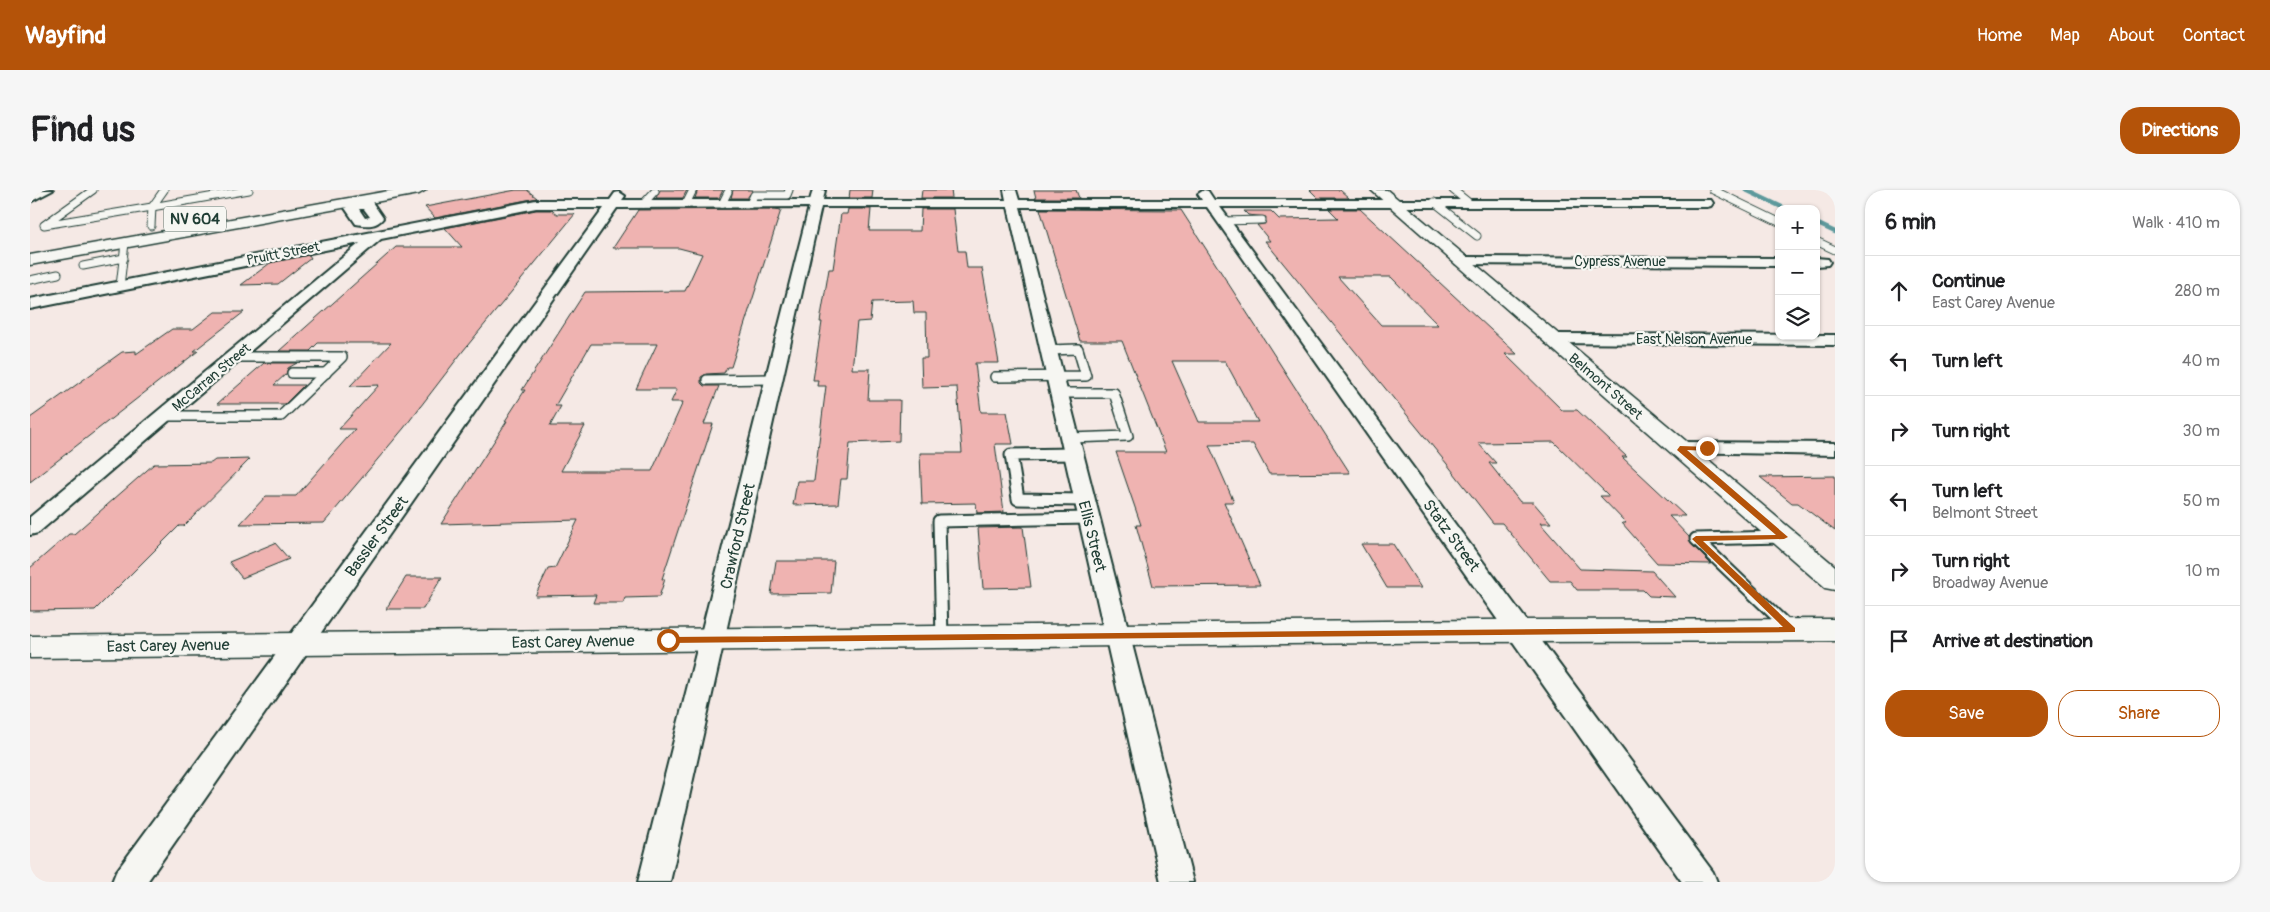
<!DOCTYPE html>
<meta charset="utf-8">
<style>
body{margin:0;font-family:Pangolin,sans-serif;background:#f6f6f6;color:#202124}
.controls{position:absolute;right:15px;top:15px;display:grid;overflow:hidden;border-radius:10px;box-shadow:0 1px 4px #0004}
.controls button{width:45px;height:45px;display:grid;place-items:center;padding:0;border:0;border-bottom:1px solid #e0e0e0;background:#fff;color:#202124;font:25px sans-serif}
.stop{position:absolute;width:15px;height:15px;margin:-11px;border:4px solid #b45309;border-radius:50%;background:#fff}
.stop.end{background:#b45309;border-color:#fff;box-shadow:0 1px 5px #0008}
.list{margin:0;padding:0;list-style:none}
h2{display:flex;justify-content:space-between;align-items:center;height:65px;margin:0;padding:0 20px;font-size:21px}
h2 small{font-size:16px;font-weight:400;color:#757577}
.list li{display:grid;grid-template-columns:32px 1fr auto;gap:15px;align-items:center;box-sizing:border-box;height:70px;padding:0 20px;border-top:1px solid #e0e0e0}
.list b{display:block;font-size:19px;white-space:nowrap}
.list p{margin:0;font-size:16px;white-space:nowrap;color:#757577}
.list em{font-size:16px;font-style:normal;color:#757577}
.actions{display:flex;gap:10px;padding:15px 20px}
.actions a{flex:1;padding:11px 0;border:1px solid #b45309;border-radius:20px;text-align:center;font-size:18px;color:#b45309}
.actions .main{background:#b45309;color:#fff}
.icon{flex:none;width:28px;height:28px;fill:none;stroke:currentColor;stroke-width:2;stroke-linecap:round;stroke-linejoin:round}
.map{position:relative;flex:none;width:1805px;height:692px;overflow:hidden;border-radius:20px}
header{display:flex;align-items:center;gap:30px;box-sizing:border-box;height:70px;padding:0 25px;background:#b45309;color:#fff}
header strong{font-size:24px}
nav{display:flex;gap:28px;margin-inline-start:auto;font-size:18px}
.intro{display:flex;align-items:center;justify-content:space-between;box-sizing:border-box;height:120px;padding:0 30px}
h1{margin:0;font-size:35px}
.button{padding:12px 22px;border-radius:20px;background:#b45309;color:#fff;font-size:18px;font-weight:700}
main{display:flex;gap:30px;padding:0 30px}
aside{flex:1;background:#fff;border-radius:20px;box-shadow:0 1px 4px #0004}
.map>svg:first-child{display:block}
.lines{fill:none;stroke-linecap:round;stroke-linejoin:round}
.stream{stroke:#5d999c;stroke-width:4.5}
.building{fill:#efb3b1;stroke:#1f3d34;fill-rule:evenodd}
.service-far2-casing{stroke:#1f3d34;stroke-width:9}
.service-far1-casing{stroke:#1f3d34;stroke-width:12}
.service-casing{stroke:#1f3d34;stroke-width:15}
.minor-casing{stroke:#1f3d34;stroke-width:4}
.tertiary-casing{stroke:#1f3d34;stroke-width:3}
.secondary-casing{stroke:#1f3d34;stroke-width:3}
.primary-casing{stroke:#1f3d34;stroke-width:3}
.service-far2{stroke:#f6f6f2;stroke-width:7}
.service-far1{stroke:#f6f6f2;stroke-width:9}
.service{stroke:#f6f6f2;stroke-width:11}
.minor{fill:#f6f6f2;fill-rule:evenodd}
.tertiary{fill:#f6f6f2;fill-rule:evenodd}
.secondary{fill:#f6f6f2;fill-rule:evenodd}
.primary{fill:#f6f6f2;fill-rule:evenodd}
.route{fill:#b45309}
.labels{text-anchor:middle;stroke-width:4.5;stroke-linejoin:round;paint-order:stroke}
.far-street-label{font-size:14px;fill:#1f3d34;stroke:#f6f6f2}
.shield{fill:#f6f6f2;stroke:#60746d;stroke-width:1}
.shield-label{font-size:15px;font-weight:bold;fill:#1f3d34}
.street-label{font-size:16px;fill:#1f3d34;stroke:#f6f6f2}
</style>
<header>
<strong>Wayfind</strong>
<nav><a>Home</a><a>Map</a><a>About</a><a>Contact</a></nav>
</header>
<div class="intro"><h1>Find us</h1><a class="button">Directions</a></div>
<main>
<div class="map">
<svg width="1805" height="692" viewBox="0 0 1805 692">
<rect width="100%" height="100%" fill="#f5e9e5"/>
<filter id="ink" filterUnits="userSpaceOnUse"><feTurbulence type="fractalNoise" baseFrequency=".02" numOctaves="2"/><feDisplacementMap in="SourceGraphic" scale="10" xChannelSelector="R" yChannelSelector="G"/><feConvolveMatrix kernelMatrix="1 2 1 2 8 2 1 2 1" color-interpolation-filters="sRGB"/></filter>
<g filter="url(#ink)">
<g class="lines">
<g class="stream">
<path d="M1716,0L1756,19"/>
<path d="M1786,33L1805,42"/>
</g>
</g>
<g class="building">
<path d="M486,0H497L507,8L405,28L395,17Z"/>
<path d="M630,0H657L653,8H626Z"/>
<path d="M668,0H693L689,8H665Z"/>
<path d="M703,0H723L717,8H701Z"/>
<path d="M820,0H843L842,8H819Z"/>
<path d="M892,0H921L922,8H891Z"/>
<path d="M1004,0H1046L1049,8H1006Z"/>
<path d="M1280,0H1310L1319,8H1288Z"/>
<path d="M745,19L751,20L701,177H697L694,183L676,184L671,187V193L674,196H689L674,234H683L632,389H635L629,407L595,408L593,413H563L566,405L505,406L518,379L525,378L548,330L411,334L477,231H475L495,200H492L555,102L655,101L672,64L649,58H583L608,20ZM561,154H627L606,199H647L641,212H653L622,281H531L555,236H520L531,216H525Z"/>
<path d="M818,19H841L839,41H890L891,19H923L928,61H935L937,78H952L969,173H945L951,222H977L983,254H965L974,322L947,323L946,313L892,314L890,263H932L927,197L892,198L891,168H897L896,123H884L883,111L842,112L840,131L827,132L822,179H840L838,210H870L869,251L820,253L817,289H811L808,314L763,315L767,291H784L796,196H787L788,190H783L792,132H790L799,79H803L811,24H817Z"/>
<path d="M1010,19L1151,20L1320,283L1239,284L1223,254L1179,255L1204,312H1194L1230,395L1123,396L1106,335H1111L1086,262H1136L1092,151H1050ZM1142,171H1195L1228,232H1169Z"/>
<path d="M1299,19H1330L1487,164H1475L1532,220H1547L1597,267H1592L1655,326H1639L1659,347L1661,354L1681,374L1627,373L1592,333H1596L1570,306H1579L1524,252L1448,253L1466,273H1459L1490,312H1503L1521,333H1510L1550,379L1622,381L1645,407L1619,406L1613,400H1547L1540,391H1520L1472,333H1463L1417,274L1235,51H1240L1227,35L1235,34L1236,27L1218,25L1214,21H1241L1249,29L1308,28ZM1308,87H1361L1408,135H1351Z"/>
<path d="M506,20H521L527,24H545L433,161L374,238L294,333L210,334L236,306H266L325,239H309L349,195L320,196L361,153H288L280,161H249L366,57H432L415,38Z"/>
<path d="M279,65L281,68L248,94L211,95L240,73Z"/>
<path d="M185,122H214L164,161H168L0,292V228L92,162L106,161V164L142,139H163Z"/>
<path d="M234,173H267L258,178L256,184L244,195H274L255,214H187Z"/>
<path d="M220,269L154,336H149L65,420L0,421V378L39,344H44L124,274L181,273L185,270Z"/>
<path d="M1805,286V341L1768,313H1762L1730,287Z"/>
<path d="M993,337L1001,397L953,398L948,338Z"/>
<path d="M245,353L259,369L212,388L199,372Z"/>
<path d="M1331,354H1363L1391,398H1357Z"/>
<path d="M746,371H804L801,403L741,404Z"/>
<path d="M376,387H412L393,419H356Z"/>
</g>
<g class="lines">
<g class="service-far2-casing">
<g id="service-far2">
<path d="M63,0L14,35L122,17L121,36"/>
<path d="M134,0L122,17L219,0"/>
<path d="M1423,0L1438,12"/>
<path d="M1683,0L1749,32"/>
<path d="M1404,12L1447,46"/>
<path d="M613,14L625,1"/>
<path d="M656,14L663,0"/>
<path d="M692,14L698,2"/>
<path d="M720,14L724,5H757L759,0"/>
<path d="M1193,31L1232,30"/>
<path d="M1786,51L1805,60"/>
<path d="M53,76L94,68"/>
<path d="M0,90L28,84"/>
<path d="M90,96L95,53"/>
</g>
</g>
<g class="service-far1-casing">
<g id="service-far1">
<path d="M262,183H296"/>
<path d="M965,187L1056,186L1048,159L1019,160"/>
<path d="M677,190L744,189"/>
<path d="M1029,203H1084L1098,246L1040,248"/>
<path d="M134,226H251L312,167H205"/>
</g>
</g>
<g class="service-casing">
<g id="service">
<path d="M1043,264L981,265L988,309L1054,310"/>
<path d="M1752,347L1666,349L1760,439"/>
<path d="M912,447L909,331L1059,328"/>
</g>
</g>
<g class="minor-casing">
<g id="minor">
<path d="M7,0H23L0,12V3Z"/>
<path d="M783,0H795L793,10H976L974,0H986L989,10H1172L1168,4L1174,0L1178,1L1184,10H1681L1683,13L1681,16L1677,17H1190L1683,682L1687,692H1652L1177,17H990L1163,692H1131L978,17H791L640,692H608L779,17L587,18L117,692H82L86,682L574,18H506L351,49L8,343L0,345V327L330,53L0,119V109L506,10H580L585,3L589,2L595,6L592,10H780Z"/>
<path d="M328,11L342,12L353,28C346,37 337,36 326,34L315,18ZM329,19H334L340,27L335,28Z"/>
<path d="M1431,67L1749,68V76L1426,74L1424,71Z"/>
<path d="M1786,68L1798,69L1800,72L1798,75L1786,76Z"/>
<path d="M1522,144L1805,145V155L1516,153L1514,149L1516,145Z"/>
<path d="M1650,252L1805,253V265L1643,262L1640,258L1643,254Z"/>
</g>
</g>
<g class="tertiary-casing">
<path id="tertiary" d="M1341,0H1357L1805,376V400L1795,398Z"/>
</g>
<g class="secondary-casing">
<path id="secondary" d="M1805,429V451L1449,452L0,468V446L1449,430Z"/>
</g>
<g class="primary-casing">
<path id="primary" d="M364,0H396L389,4L0,75V65Z"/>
</g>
<use href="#service-far2" class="service-far2"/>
<use href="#service-far1" class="service-far1"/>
<use href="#service" class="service"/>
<use href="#minor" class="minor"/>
<use href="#tertiary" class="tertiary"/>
<use href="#secondary" class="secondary"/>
<use href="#primary" class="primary"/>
</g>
</g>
<path class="route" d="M1650,256L1680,257L1677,261L1657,260L1758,347L1754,349L1673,351L1765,438V442L638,453L634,450L638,447L1753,437L1662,349L1666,346L1746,345L1647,260Z"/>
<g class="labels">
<g class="far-street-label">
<text transform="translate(253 63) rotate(-11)" y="5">Pruitt Street</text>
<text x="1590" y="76">Cypress Avenue</text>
<text x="1664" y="154">East Nelson Avenue</text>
<text transform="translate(181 187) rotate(-40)" y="5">McCarran Street</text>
<text transform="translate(1576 196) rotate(41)" y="5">Belmont Street</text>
</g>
<rect class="shield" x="134" y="16.5" width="62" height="25" rx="4"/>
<g class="shield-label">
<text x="165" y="34">NV 604</text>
</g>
<g class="street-label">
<text transform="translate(1422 345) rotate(54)" y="6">Statz Street</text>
<text transform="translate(346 346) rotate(-54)" y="6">Bassler Street</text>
<text transform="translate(707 346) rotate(-77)" y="6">Crawford Street</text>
<text transform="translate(1063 346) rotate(76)" y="6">Ellis Street</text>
<text transform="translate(543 451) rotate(-1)" y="6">East Carey Avenue</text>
<text transform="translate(138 455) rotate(-1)" y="6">East Carey Avenue</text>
</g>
</g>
</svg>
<div class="controls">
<button>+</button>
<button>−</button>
<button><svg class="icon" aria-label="layers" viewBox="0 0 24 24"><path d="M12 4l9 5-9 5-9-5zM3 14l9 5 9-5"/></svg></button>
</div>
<div class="stop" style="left:638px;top:450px"></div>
<div class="stop end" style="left:1677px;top:258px"></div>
</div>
<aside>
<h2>6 min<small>Walk · 410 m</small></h2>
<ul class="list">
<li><svg class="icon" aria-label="ahead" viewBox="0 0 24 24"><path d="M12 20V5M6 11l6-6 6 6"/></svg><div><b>Continue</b><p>East Carey Avenue</p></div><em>280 m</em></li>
<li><svg class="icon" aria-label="left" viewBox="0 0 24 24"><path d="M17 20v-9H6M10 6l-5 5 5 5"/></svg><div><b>Turn left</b></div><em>40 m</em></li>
<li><svg class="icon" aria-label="right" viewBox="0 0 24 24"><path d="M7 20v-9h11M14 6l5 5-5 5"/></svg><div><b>Turn right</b></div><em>30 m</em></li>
<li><svg class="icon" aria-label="left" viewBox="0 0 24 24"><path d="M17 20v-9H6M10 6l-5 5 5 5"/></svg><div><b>Turn left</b><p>Belmont Street</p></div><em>50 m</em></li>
<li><svg class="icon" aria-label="right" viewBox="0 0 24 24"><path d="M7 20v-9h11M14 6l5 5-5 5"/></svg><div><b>Turn right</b><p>Broadway Avenue</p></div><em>10 m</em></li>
<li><svg class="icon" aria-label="arrive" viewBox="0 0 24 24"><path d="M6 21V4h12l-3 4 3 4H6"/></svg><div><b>Arrive at destination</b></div></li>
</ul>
<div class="actions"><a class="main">Save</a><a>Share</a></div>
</aside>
</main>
